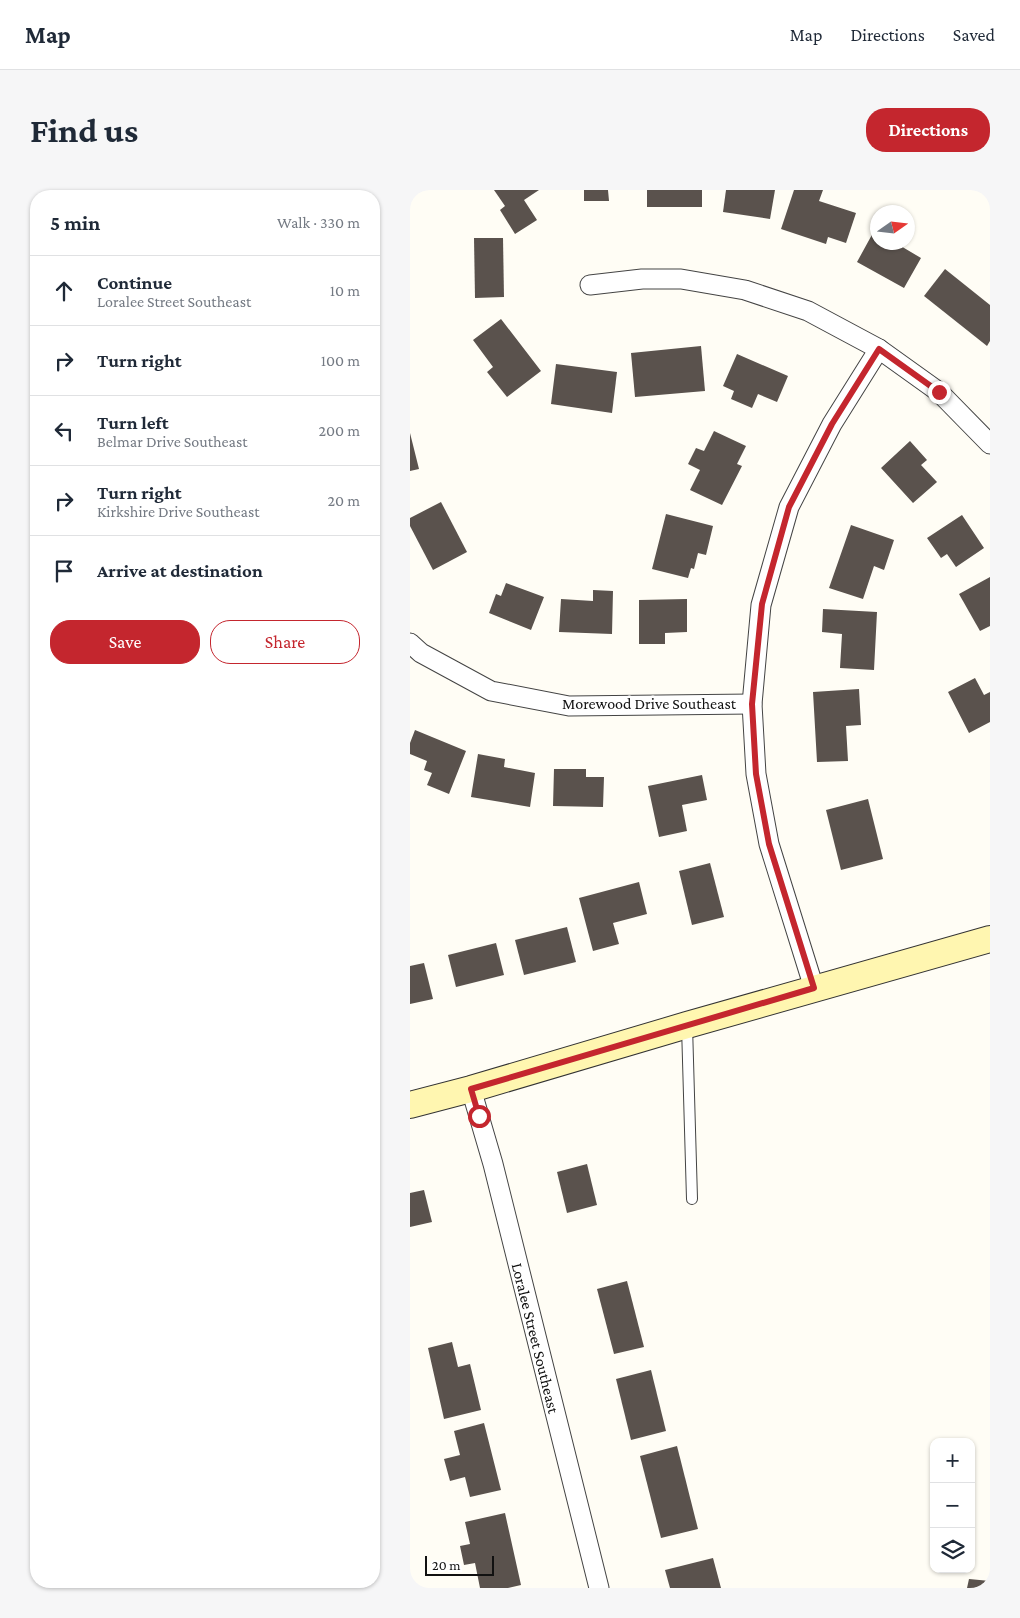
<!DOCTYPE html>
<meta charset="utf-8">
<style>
body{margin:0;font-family:"Crimson Pro",serif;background:#f6f6f7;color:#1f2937}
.controls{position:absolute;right:15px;bottom:15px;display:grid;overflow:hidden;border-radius:10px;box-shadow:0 1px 4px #0004}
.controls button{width:45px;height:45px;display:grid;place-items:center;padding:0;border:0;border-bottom:1px solid #e0e1e3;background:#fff;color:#1f2937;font:25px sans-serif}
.compass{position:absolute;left:460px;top:15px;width:45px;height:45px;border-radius:50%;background:#fff;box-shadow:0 1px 4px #0004;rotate:76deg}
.scale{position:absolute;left:15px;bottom:12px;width:69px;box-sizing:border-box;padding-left:5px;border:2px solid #111;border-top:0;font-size:14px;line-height:18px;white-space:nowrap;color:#111;-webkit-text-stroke:4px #fff;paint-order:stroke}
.stop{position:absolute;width:15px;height:15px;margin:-11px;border:4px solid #c4262e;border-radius:50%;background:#fff}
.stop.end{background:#c4262e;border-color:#fff;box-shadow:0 1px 5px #0008}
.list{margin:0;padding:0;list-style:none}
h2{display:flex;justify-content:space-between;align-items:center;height:65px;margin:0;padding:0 20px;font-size:21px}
h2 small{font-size:16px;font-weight:400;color:#747a83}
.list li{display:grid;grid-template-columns:32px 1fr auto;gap:15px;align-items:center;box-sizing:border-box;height:70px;padding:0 20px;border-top:1px solid #e0e1e3}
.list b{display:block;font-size:19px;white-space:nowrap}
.list p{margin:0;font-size:16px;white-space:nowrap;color:#747a83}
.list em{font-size:16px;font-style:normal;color:#747a83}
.actions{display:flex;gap:10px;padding:15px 20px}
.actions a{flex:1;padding:11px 0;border:1px solid #c4262e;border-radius:20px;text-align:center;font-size:18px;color:#c4262e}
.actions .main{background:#c4262e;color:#fff}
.icon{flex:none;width:28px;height:28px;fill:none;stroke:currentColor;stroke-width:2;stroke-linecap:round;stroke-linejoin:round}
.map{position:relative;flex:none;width:580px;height:1398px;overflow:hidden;border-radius:20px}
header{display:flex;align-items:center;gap:30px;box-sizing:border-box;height:70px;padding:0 25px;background:#fff;border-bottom:1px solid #e0e1e3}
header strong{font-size:24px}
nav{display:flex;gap:28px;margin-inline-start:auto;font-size:18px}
.intro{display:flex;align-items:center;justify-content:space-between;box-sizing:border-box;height:120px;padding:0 30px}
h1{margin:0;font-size:35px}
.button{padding:12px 22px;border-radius:20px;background:#c4262e;color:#fff;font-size:18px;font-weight:700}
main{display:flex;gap:30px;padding:0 30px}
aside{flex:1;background:#fff;border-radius:20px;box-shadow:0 1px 4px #0004}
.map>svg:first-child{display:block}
.building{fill:#5a524d}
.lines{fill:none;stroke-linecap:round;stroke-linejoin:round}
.service-casing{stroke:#444;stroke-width:12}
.minor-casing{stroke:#444;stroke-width:21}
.secondary-casing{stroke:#333;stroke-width:28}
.service{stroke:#fff;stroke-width:10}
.minor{stroke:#fff;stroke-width:19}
.secondary{stroke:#fff6b0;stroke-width:26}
.route{stroke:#c4262e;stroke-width:6}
.labels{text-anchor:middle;stroke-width:5;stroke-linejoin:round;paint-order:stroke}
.street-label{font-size:16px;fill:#111;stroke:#fff}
</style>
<header>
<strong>Map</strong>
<nav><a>Map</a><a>Directions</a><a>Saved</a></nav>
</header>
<div class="intro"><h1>Find us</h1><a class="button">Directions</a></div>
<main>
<aside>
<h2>5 min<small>Walk · 330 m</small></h2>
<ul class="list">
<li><svg class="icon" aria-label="ahead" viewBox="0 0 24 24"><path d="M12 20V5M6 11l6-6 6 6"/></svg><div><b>Continue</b><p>Loralee Street Southeast</p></div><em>10 m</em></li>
<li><svg class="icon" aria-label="right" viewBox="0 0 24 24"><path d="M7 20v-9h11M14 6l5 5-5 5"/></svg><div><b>Turn right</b></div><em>100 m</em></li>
<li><svg class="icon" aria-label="left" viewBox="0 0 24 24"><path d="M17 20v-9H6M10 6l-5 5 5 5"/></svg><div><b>Turn left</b><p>Belmar Drive Southeast</p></div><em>200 m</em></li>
<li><svg class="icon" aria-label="right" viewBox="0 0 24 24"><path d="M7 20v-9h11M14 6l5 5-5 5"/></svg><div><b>Turn right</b><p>Kirkshire Drive Southeast</p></div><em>20 m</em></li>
<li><svg class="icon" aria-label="arrive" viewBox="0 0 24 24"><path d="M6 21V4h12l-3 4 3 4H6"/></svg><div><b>Arrive at destination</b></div></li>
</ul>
<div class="actions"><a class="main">Save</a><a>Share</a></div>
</aside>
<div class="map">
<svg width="580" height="1398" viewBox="0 0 580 1398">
<rect width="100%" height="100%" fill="#fffdf5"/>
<g class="building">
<path d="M84,0H129L114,10L127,30L105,44L90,20L95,16Z"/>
<path d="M174,0H198L199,11H174Z"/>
<rect x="237" y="0" width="55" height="17"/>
<path d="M316,0H365L360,29L313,22Z"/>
<path d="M384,0H413L409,11L446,23L436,53L418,47L416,54L371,39Z"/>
<path d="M464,41L468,43V52H484L511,68L494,98L447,72Z"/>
<path d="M64,48H93L94,107L65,108Z"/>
<path d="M535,79L580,115V151L577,156L514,106Z"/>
<path d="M91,129L131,181L97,207L77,182L83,177L63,150Z"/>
<path d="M291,156L295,201L225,207L221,163Z"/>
<path d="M327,164L378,186L367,212L348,204L342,218L321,209L324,201L313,196Z"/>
<path d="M146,174L207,182L202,223L141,214Z"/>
<path d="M304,241L336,256L327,274L332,276L312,315L280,300L290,280L278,274L286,258L294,261Z"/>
<path d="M0,243L9,279L0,281Z"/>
<path d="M500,251L517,270L511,275L527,292L503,313L471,278Z"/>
<path d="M31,312L57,362L23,380L0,336V328Z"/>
<path d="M256,324L303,336L296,365L288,363L284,379L281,378L278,388L242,379Z"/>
<path d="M552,325L574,358L546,377L537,364L531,368L517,348Z"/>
<path d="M441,335L484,350L474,380L464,376L453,409L419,398Z"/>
<path d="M580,387V436L570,441L549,404Z"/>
<path d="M96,393L134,407L121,440L79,423L86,404L91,406Z"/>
<path d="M183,400L203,401L202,444L149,442L151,409L183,411Z"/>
<path d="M277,409V442L255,443V454H229V410Z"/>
<path d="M413,419L467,422L464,480L430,478L432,444L412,442Z"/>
<path d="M565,488L574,505L580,502V532L559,543L538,502Z"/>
<path d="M449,499L451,535L436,536L438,571L407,572L403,502Z"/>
<path d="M5,540L56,561L39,604L17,595L22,583L14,580L17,571L0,564V553Z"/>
<path d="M68,564L95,569L94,577L125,583L120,617L61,607Z"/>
<path d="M144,579H176V587H194L193,617L143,616Z"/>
<path d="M292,585L297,610L272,615L277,641L249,647L238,596Z"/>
<path d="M458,609L473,669L431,680L416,620Z"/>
<path d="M300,673L314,727L282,735L269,681Z"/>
<path d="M229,692L237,724L203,733L209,754L183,761L169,708Z"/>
<path d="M157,737L166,772L114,785L105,750Z"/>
<path d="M86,753L94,785L46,797L38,765Z"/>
<path d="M14,773L23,809L0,814V776Z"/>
<path d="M177,974L187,1015L157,1023L147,982Z"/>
<path d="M14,1000L22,1032L0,1037V1003Z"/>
<path d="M217,1091L234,1157L204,1164L187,1099Z"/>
<path d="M42,1152L48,1177L60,1174L71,1220L34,1229L18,1158Z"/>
<path d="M241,1180L256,1241L221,1250L206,1189Z"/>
<path d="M74,1233L91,1300L60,1307L55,1287L40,1291L34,1269L50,1265L44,1241Z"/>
<path d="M267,1256L288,1339L251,1348L230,1266Z"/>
<path d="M95,1323L111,1395L98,1398H70L65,1373L54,1375L50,1356L60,1354L55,1332Z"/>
<path d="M303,1368L311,1398H260L255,1380Z"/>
<path d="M559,1389L580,1391V1398H557Z"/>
</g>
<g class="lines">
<g class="service-casing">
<path id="service" d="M277,836L282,1009"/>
</g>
<g class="minor-casing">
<g id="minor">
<path d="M180,95L232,89H271L335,100L398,121L469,159L529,202L580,254"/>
<path d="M0,453L11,463L81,501L159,516L342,514"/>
<path d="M404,798L359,654L346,584L342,514L351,415L379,317L422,234L469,159"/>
<path d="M61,899L83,974L189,1398"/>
</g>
</g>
<g class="secondary-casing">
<path id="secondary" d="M0,915L61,899L277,835L580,749"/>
</g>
<use href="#service" class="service"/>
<use href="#minor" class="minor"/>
<use href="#secondary" class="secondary"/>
</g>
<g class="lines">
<path class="route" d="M69,926L61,899L404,798L359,654L346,584L342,514L352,414L379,317L422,234L469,159L529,202"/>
</g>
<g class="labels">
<g class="street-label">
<text x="239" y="519">Morewood Drive Southeast</text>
<text transform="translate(126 1148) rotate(76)" y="6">Loralee Street Southeast</text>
</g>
</g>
</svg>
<div class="controls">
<button>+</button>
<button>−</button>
<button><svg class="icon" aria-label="layers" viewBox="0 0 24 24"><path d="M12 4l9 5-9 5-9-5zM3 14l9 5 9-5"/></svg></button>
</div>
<svg class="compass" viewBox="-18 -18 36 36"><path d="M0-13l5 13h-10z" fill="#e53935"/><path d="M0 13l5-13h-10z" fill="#747a83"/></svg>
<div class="scale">20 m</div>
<div class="stop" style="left:69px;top:926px"></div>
<div class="stop end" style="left:529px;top:202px"></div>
</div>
</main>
